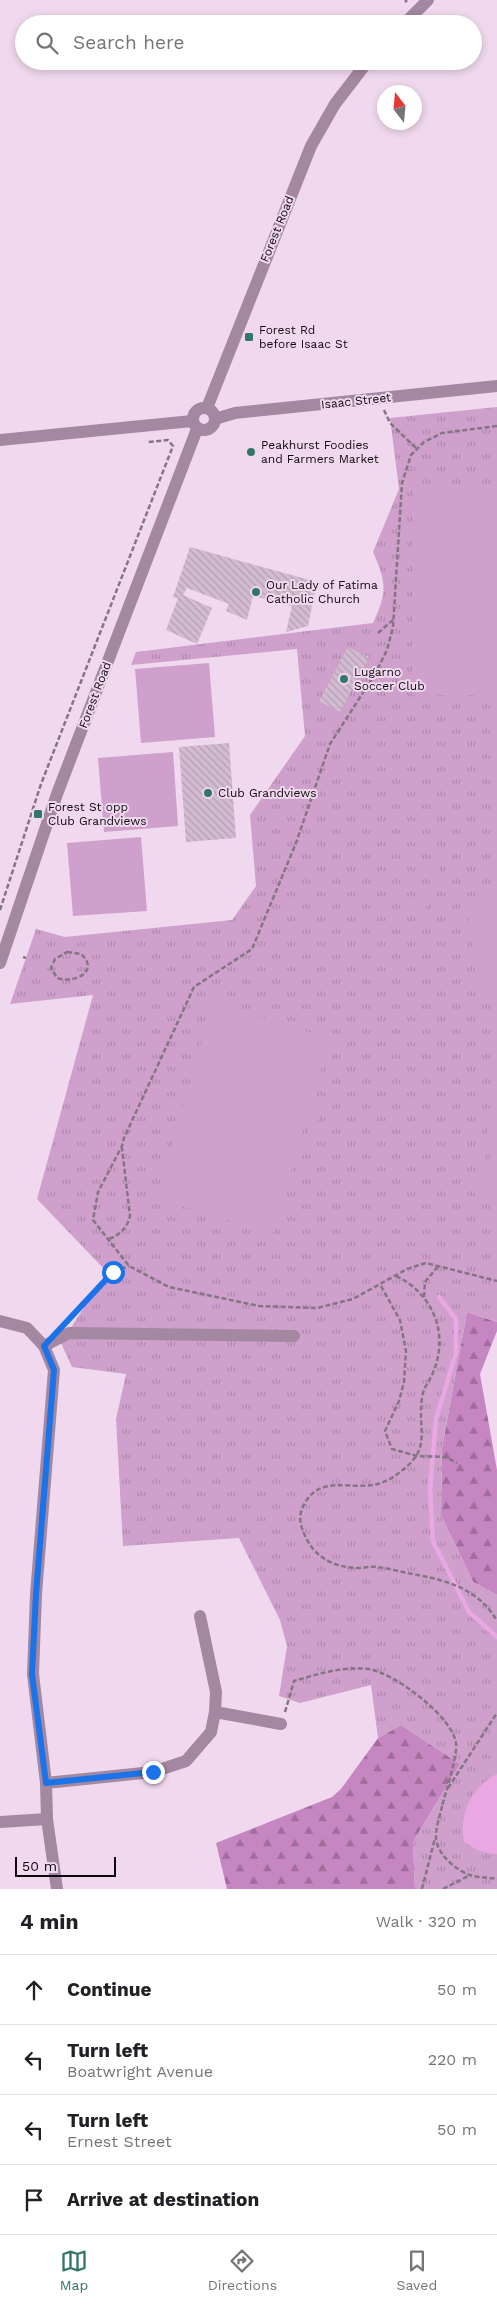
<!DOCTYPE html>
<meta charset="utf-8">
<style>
body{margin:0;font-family:"Work Sans",sans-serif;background:#f6f6f6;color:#202124}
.compass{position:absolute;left:377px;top:85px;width:45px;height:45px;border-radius:50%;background:#fff;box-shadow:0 2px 8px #0003;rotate:344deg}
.scale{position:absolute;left:15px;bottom:12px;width:101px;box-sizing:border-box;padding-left:5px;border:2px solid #10080f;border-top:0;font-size:14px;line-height:18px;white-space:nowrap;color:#10080f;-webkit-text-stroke:4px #f0d9ee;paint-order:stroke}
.stop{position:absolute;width:15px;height:15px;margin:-11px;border:4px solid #1a73e8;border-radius:50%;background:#fff}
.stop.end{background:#1a73e8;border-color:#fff;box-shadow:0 1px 5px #0008}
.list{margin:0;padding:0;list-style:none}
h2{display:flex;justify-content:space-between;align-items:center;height:65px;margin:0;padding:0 20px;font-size:21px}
h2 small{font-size:16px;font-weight:400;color:#757577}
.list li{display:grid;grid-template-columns:32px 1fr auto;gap:15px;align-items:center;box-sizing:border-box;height:70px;padding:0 20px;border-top:1px solid #e0e0e0}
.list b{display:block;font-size:19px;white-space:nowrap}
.list p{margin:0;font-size:16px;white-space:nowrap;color:#757577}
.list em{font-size:16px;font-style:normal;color:#757577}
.icon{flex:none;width:28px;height:28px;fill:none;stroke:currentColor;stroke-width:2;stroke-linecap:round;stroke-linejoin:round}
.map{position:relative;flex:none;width:497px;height:1889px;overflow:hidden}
.search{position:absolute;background:#fff;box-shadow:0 2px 8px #0003;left:15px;right:15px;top:15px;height:55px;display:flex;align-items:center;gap:12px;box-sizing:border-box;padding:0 18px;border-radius:28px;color:#757577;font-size:19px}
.sheet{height:345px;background:#fff}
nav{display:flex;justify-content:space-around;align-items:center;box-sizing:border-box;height:70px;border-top:1px solid #e0e0e0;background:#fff;font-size:14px;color:#757577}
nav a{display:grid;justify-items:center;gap:2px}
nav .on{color:#327669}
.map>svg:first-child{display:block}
.forest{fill:url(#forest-firs)}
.park{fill:url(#park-tufts)}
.pitch{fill:#cea0cb}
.water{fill:#e9a7e4}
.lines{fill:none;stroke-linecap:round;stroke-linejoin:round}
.stream{stroke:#e9a7e4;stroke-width:4.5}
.building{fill:url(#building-back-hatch)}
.path{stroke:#857583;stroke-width:2.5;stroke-dasharray:5 2.5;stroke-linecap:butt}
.minor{stroke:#a487a1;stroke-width:12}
.route{stroke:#1a73e8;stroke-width:6}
.poi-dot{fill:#327669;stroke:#f0d9ee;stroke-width:2}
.labels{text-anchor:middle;stroke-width:4;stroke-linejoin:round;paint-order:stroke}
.street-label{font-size:12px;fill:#10080f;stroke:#f0d9ee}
.poi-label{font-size:12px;fill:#10080f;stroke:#f0d9ee;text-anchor:start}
</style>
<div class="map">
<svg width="497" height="1889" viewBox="0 0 497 1889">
<defs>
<pattern id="forest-firs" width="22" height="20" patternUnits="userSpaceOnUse" patternTransform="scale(1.25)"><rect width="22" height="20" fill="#c686c2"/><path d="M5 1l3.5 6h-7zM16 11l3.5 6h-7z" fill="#9f6c9c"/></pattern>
<pattern id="park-tufts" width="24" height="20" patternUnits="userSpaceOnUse" patternTransform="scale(1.25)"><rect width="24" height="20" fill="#cea0cb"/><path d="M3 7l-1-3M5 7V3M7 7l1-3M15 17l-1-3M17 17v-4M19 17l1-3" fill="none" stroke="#b088ad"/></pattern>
<pattern id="building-back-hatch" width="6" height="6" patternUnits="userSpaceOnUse" patternTransform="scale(1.25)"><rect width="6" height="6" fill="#d3bcd1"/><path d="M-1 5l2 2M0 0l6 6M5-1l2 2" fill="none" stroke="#b4a0b2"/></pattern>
</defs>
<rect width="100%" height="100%" fill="#f0d9ee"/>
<g class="forest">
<path d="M467,1312L497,1322V1331L480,1374L497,1470V1595L473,1582L441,1515L442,1448Z"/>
<path d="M401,1725L460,1764L413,1842L415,1889H227L216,1843L332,1797L341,1789L378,1738Z"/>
</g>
<path class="park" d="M497,407V1322L467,1312L442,1448L441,1515L473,1582L497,1595V1889H415L413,1842L460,1764L401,1725L378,1738L371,1685L300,1703L279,1696L287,1646L280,1620L239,1538L123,1546L116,1419L126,1374L72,1367L61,1343L107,1272L37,1199L93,995L10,1004L36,929L65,937L232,920L256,886L250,815L305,736L297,649L131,665L136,652L373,623C387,592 387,584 373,552L399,489L390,418Z"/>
<g class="pitch">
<path d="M414,487L497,488V695H412Z"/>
<path d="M209,663L215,737L141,743L135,669Z"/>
<path d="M173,752L178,826L104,832L98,758Z"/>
<path d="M141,837L147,911L73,916L67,843Z"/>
<path d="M435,866L440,868L420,924L416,923Z"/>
<path d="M497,896V998L479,1001L466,900Z"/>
<path d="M213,1003L330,1038L273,1233L156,1199Z"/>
<path d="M319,1095L325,1096L309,1153L303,1152Z"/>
<path d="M492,1117L497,1119L481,1174L476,1172Z"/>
<path d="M497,1140V1204L474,1193Z"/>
</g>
<path class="water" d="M497,1774V1854C484,1854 474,1849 464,1842C458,1815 472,1786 497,1774Z"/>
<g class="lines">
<path class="stream" d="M439,1297L456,1319V1353L436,1419L430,1489L433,1541L469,1612L497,1637"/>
</g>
<g class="building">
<path d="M190,547L317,582L308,626L286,632L292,606L253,596L247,620L226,611L229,604L187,588L183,595L212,608L197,644L166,630L178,598L173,597Z"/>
<path d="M348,647L369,657L340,712L319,701Z"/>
<path d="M229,743L236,838L186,842L179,747Z"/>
</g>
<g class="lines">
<g class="path">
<path d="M405,2L407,0"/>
<path d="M384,410L390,423L416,448"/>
<path d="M497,426L442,433L424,442L411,455L402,483L393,627L387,650L375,674L330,744L296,843L252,949L194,987L124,1138L122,1146L98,1192L93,1220L129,1266L169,1287L259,1306L317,1308L353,1299L407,1269L426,1263L497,1281"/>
<path d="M378,633L394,619"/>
<path d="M0,910L41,784L173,446L168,440L148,442"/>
<path d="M67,952L81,954C100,971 75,984 57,978L51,968L55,959Z"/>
<path d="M23,957L26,958"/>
<path d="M109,1239C121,1234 127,1228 130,1216L122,1148"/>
<path d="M396,1276C432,1293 449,1332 434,1370C431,1380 423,1387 422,1398C417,1431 433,1448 400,1472C392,1479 383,1483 373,1485C348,1489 320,1476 305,1503C299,1512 299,1521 303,1531C312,1556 333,1568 359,1568C365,1568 371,1566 377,1567C387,1568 397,1571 407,1573C442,1579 478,1587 497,1621"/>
<path d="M381,1286L400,1320L406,1351L404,1382L399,1401L385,1431L392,1449L417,1456L446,1457L457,1463"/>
<path d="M424,1297L425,1282L439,1265"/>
<path d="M68,1321L113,1272L129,1266"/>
<path d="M285,1712L294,1681C318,1674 343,1666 369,1669C394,1673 452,1716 456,1743C458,1754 446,1792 442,1806"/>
<path d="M448,1788L497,1713"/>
<path d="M442,1806C440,1816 436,1826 436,1836C435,1852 455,1870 470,1875C478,1878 488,1877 497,1879"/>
<path d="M422,1889L435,1838"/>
<path d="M443,1889L470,1875"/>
</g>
<g class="minor">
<path d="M404,24L428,0"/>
<circle cx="204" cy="419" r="11"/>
<path d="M207,408L311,146L335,104L368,61"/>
<path d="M215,419L235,413L497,386"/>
<path d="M0,440L192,421"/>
<path d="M0,963L57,794L197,429"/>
<path d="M0,1321L27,1328L44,1346L54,1370L36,1594L33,1674L46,1783L47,1819L57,1889"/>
<path d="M44,1346L69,1333L294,1336"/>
<path d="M215,1712L281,1724"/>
<path d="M46,1783L153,1772L186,1761L211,1732L215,1712L216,1692L200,1616"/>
<path d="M0,1822L47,1819"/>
</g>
</g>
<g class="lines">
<path class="route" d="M113,1272L44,1346L54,1370L36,1594L32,1674L46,1783L153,1772"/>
</g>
<g class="poi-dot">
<rect x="244" y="332" width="10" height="10" rx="2.5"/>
<circle cx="251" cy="452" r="5"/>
<circle cx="256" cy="592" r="5"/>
<circle cx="344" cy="679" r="5"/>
<circle cx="208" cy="793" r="5"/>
<rect x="33" y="809" width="10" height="10" rx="2.5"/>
</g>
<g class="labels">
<g class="street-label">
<text transform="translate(277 229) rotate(-68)" y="4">Forest Road</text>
<text transform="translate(356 401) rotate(-6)" y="4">Isaac Street</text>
<text transform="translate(95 695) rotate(-69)" y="4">Forest Road</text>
</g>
<g class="poi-label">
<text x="259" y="334">Forest Rd<tspan x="259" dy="14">before Isaac St</tspan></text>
<text x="261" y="449">Peakhurst Foodies<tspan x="261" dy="14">and Farmers Market</tspan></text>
<text x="266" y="589">Our Lady of Fatima<tspan x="266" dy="14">Catholic Church</tspan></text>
<text x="354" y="676">Lugarno<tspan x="354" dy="14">Soccer Club</tspan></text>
<text x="218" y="797">Club Grandviews</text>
<text x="48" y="811">Forest St opp<tspan x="48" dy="14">Club Grandviews</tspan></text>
</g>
</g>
</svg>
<svg class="compass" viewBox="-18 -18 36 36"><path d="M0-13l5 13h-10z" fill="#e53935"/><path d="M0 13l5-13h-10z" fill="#757577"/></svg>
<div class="scale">50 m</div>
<div class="stop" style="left:113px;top:1272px"></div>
<div class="stop end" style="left:153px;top:1772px"></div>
<div class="search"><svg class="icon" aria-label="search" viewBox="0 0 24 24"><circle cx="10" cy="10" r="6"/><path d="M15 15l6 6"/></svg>Search here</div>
</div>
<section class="sheet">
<h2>4 min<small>Walk · 320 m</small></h2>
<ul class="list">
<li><svg class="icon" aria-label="ahead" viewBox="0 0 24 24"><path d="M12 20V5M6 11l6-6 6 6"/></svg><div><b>Continue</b></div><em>50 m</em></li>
<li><svg class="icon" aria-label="left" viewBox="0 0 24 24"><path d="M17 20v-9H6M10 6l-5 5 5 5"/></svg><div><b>Turn left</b><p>Boatwright Avenue</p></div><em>220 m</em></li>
<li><svg class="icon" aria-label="left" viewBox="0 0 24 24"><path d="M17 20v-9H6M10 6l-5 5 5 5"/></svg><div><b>Turn left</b><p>Ernest Street</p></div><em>50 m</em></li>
<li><svg class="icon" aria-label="arrive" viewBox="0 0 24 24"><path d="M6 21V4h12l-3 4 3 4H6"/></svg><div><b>Arrive at destination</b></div></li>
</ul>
</section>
<nav>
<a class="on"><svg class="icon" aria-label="map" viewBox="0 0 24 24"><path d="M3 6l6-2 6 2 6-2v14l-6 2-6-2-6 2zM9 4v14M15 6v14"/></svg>Map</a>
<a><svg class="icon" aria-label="directions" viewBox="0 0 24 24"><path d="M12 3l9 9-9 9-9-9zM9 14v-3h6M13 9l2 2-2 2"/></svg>Directions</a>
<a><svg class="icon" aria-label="saved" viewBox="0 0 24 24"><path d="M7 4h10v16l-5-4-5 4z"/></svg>Saved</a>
</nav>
